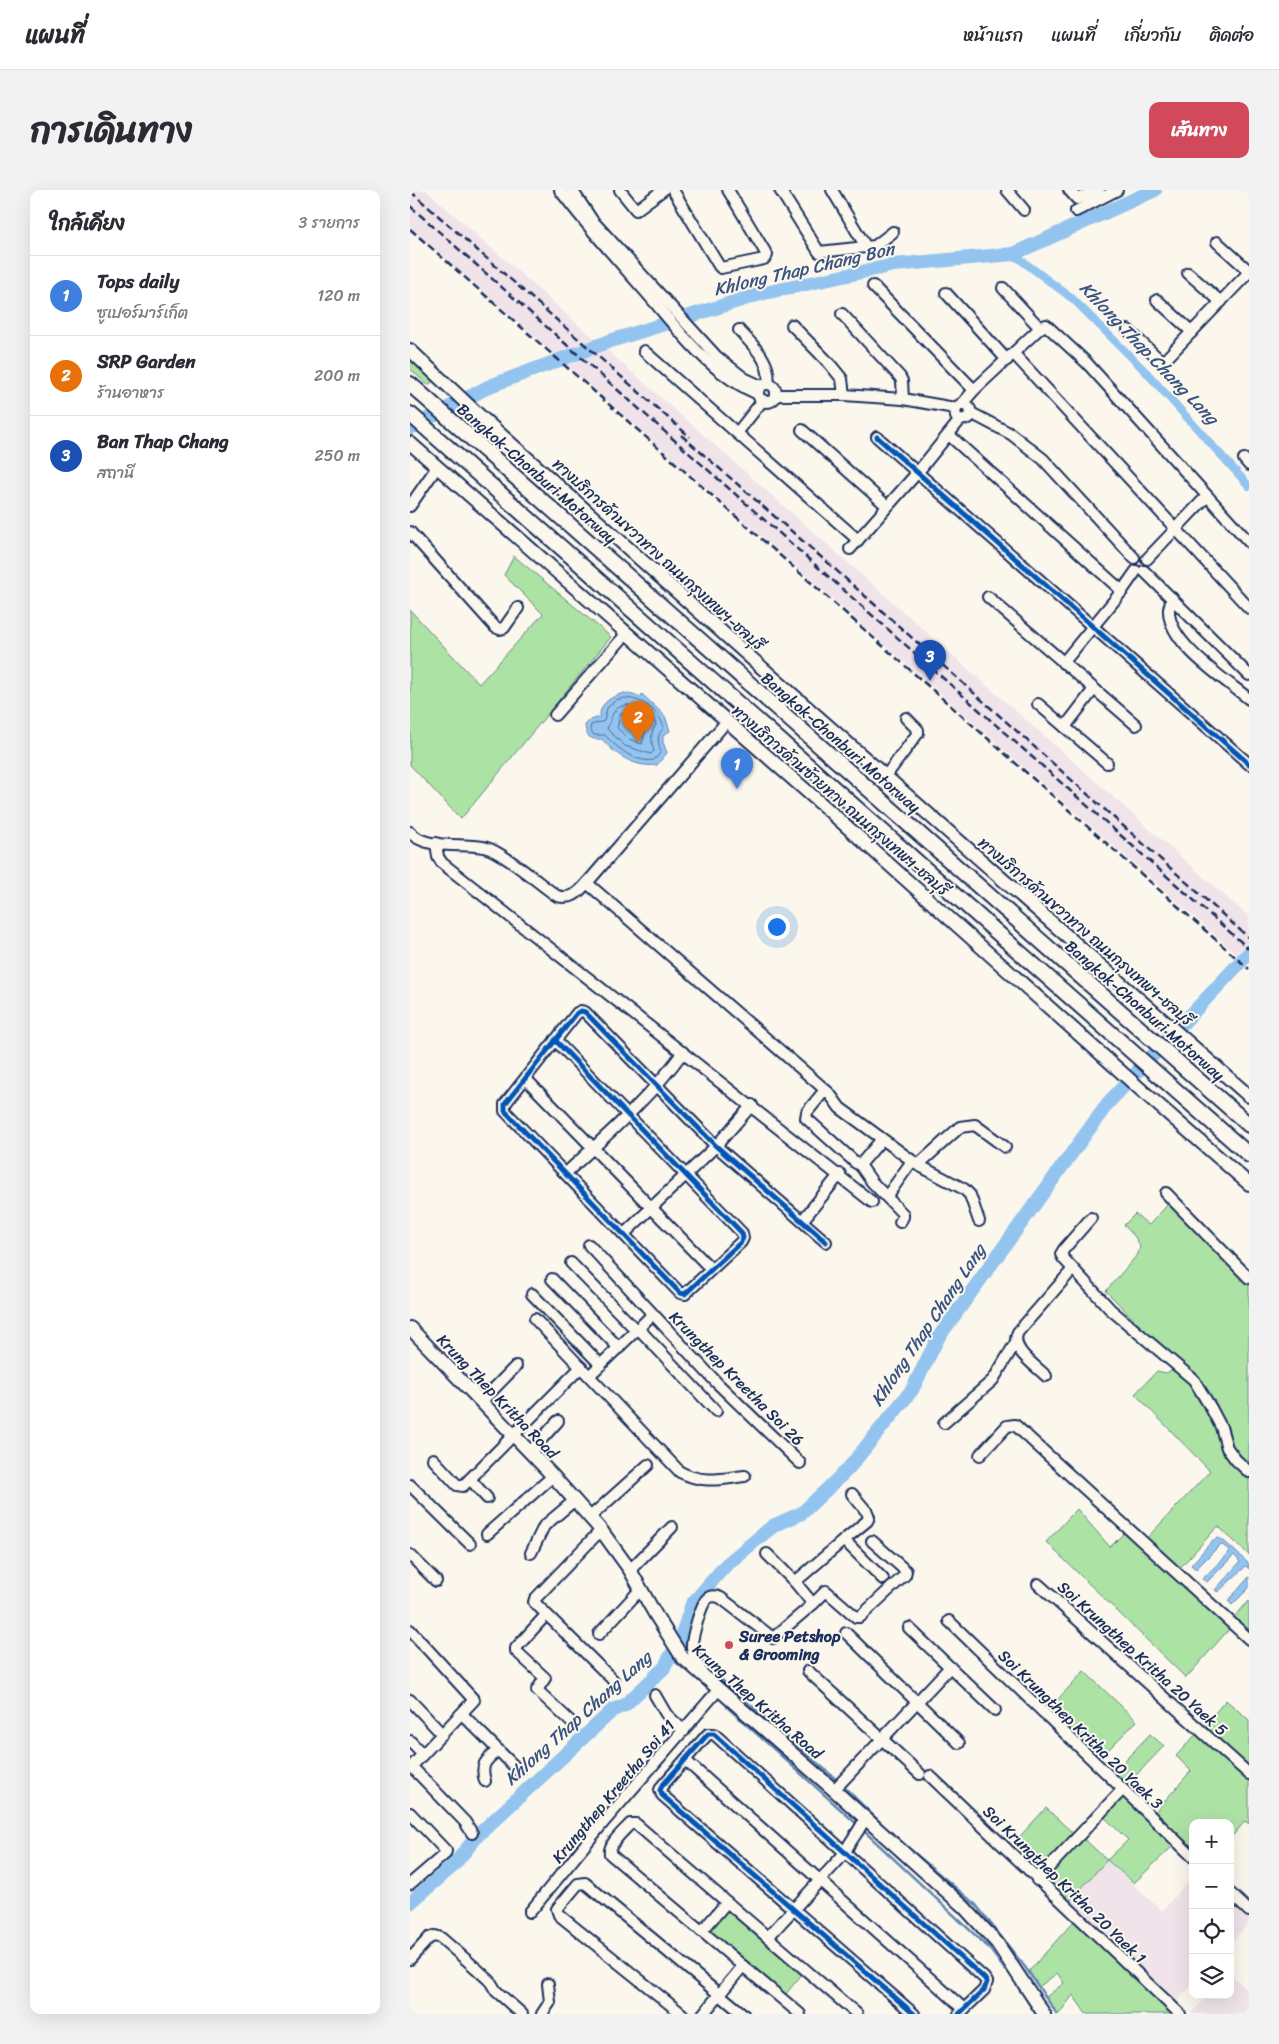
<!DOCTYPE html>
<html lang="th">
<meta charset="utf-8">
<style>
body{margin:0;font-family:Sriracha,"Playpen Sans Thai",sans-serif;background:#f2f2f3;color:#2b2b33}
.controls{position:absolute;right:15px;bottom:15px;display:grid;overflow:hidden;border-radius:10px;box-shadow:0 5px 20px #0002}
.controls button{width:45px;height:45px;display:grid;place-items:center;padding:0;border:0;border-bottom:1px solid #e1e1e2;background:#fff;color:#2b2b33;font:25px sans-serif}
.you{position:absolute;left:366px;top:736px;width:18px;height:18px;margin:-12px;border:4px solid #fff;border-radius:50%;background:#1a73e8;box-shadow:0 0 0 8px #1a73e833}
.badge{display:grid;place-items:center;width:32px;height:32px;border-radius:50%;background:#d1495b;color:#fff;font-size:16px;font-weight:700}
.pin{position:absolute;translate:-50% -41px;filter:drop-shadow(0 1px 2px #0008)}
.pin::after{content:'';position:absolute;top:26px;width:18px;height:15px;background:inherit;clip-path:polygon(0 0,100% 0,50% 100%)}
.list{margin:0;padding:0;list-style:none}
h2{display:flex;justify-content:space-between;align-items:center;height:65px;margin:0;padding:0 20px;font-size:21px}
h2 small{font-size:16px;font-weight:400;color:#7c7c81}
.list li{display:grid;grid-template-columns:32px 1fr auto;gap:15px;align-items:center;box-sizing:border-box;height:80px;padding:0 20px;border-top:1px solid #e1e1e2}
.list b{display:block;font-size:19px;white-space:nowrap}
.list p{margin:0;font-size:16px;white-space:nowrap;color:#7c7c81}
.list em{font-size:16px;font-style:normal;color:#7c7c81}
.icon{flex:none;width:28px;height:28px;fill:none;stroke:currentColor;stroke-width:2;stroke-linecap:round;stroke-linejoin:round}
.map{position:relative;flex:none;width:839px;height:1824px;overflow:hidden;border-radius:10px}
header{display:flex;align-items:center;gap:30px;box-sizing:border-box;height:70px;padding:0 25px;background:#fff;border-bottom:1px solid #e1e1e2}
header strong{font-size:24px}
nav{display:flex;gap:28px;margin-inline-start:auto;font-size:18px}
.intro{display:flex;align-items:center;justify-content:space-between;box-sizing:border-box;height:120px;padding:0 30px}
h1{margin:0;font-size:35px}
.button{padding:12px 22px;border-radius:10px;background:#d1495b;color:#fff;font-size:18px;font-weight:700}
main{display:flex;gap:30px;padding:0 30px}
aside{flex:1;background:#fff;border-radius:10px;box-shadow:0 5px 20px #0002}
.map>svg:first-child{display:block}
.built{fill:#f0e4ea}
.green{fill:#ade2a5;stroke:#648882}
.water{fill:#93c4ef;stroke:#6388b5}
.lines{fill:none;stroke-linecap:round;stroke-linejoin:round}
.shore{stroke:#4b6b98;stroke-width:1}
.stream{stroke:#6388b5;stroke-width:2.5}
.canal{stroke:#93c4ef;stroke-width:8}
.river{stroke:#93c4ef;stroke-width:14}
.minor-casing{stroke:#1b2f5e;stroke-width:14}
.major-casing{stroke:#1b2f5e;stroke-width:16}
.highway-casing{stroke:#1b2f5e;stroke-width:18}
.minor{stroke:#fbf7ec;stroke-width:10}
.major{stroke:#fbf7ec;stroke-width:12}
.highway{stroke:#fbf7ec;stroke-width:14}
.rail{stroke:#1b2f5e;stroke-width:2.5;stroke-dasharray:8 4;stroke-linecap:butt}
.cycleway-casing{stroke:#fbf7ec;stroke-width:8}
.cycleway{stroke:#0057b8;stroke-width:5}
.poi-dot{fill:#d1495b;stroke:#fbf7ec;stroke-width:2}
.labels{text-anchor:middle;stroke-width:4;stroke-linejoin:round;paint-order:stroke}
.street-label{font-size:16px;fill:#1b2f5e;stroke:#fbf7ec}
.poi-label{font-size:16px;font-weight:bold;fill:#1b2f5e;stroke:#fbf7ec;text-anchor:start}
.water-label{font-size:18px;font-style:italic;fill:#395482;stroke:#fbf7ec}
</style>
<header>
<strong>แผนที่</strong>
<nav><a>หน้าแรก</a><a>แผนที่</a><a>เกี่ยวกับ</a><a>ติดต่อ</a></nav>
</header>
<div class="intro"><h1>การเดินทาง</h1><a class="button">เส้นทาง</a></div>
<main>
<aside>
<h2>ใกล้เคียง<small>3 รายการ</small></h2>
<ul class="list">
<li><span class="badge" style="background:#3f7fe0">1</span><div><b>Tops daily</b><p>ซูเปอร์มาร์เก็ต</p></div><em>120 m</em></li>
<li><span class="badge" style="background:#e8710a">2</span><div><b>SRP Garden</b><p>ร้านอาหาร</p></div><em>200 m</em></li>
<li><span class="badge" style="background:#1a4fb4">3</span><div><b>Ban Thap Chang</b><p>สถานี</p></div><em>250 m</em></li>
</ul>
</aside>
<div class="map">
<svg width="839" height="1824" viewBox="0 0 839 1824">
<rect width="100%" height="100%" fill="#fbf7ec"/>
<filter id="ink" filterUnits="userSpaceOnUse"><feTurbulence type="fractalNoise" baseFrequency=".02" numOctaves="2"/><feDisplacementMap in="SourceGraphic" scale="10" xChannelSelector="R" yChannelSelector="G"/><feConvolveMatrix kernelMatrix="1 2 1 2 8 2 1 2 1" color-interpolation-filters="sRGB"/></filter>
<g filter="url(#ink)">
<g class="built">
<path d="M0,0H16L839,727V775L0,38Z"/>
<path d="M697,1670L752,1721L783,1686V1794L764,1814L658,1713Z"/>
<path d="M820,1708L839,1726V1733L820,1753Z"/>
<path d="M820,1784L839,1801V1824H781L798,1805H820Z"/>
</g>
<g class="green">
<path d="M0,170L24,191L18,195L0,179Z"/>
<path d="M104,366L201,447L51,629L0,575V420L69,494L133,424L94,385Z"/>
<path d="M761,1011L839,1091V1277L826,1265L815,1241L786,1188L734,1140L696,1101L728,1064L730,1056L725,1047L714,1035L725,1024L739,1035Z"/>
<path d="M764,1179L790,1205L803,1230L816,1264L839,1288V1365L808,1336L769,1379L736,1349L800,1281L725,1204L747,1181L756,1183Z"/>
<path d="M667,1319L700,1357L717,1340L821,1437L776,1488L636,1352Z"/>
<path d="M839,1411V1442L823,1428Z"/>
<path d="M674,1481L727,1531L686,1572L635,1523Z"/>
<path d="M816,1510L839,1530V1579L793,1537Z"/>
<path d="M788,1542L839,1588V1634L835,1631L820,1649V1633H783V1660L744,1623L781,1581L766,1566Z"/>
<path d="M740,1544L754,1556L714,1598L701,1585Z"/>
<path d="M711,1605L765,1654L724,1693L697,1670L658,1713L632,1688L672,1647L697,1670L718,1650L692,1625Z"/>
<path d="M636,1618L665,1645L629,1684L600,1657Z"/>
<path d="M316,1718L393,1783L375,1805L297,1740Z"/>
<path d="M665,1730L765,1824H676L663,1805L649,1824H646L636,1807L654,1793L647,1783L629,1797L619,1781Z"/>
</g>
<g class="water">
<path d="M215,503L231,507L232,504L255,526L260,541L253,545V552L257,563L247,575C225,578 205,565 192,549C180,550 176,547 175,535L180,530L190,527C189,513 202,506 215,503Z"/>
<path d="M808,1348L813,1350L839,1374V1379L836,1376L808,1402L805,1400L830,1372L824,1365L797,1392L792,1389L816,1366L819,1360L811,1354L786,1379L781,1375L803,1350Z"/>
<path d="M839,1387V1398L822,1415L818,1411Z"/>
</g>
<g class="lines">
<g class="shore">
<path d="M215,508C233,509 249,520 254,538C246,545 248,552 251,562L244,570C225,573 207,558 195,545H184L180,540L181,535L194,531L197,518L206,510Z"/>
<path d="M218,515C230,518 242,523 246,535C240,543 241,551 244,561L241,564L215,556L197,539C202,527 202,516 218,515Z"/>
<path d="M217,522L227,525L237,533L232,554L219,549L207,538L210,525Z"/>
</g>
<g class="stream">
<path d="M260,1467L275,1480"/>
<path d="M306,1485L428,1591"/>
<path d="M317,1517L449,1636"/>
<path d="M432,1595L482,1644L566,1715L615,1777L647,1824"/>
<path d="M453,1640L579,1758L595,1780"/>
</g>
<g class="canal">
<path d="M603,64L663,109L736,182L839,296"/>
<path d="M272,1445L278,1452"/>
</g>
<g class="river">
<path d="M0,238L80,196L200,151L350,104L484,75L603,64L745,0"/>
<path d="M0,1713L43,1676L68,1645L203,1520L215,1515L254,1478L272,1445L282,1414L316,1375L363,1336L392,1323L438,1279L502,1200L528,1148L698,913L839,763"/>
</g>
<g class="minor-casing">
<g id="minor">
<path d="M150,0C176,35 205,67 234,100C268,139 299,184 348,204"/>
<path d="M162,0L182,30L307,167L334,188L351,196"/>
<path d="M210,0L226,20L253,0"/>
<path d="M263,0L309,76L311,78L354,69L357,65L318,0"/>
<path d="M370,0L409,62L465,56L483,42"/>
<path d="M422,0L456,57"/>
<path d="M597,0L614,20"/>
<path d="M659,0L667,9L689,0"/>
<path d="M666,21L707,0"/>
<path d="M807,52L839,81"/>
<path d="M778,83L811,112"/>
<path d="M463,96L564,200"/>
<path d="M593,98L630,138L636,135L676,172L839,352"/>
<path d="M536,103L597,170"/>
<path d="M747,110L782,142"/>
<path d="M432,124L490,187L492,191L493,209"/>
<path d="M382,135L419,173L432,189L434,205"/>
<path d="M329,140C343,156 362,171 358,194"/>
<path d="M718,140L749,169L754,171L839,82"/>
<path d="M234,161L448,350"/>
<path d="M604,164L839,418"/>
<circle cx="357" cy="203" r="9"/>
<path d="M366,205H434L493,209L545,218"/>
<path d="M553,213L564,200L630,138"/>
<path d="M561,223L601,244L633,269L724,368"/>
<path d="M392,240L477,316"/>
<path d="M327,243L353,210"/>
<path d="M539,245L712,401"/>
<path d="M467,247L839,574"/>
<path d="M834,269L839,275"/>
<path d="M0,316L27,277"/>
<path d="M0,342L85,437L90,439L94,438L108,418"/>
<path d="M440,359L507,283L550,230L559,228L560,219L553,213L545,218L546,227L550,230"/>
<path d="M737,369L797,306"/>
<path d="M734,381L839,485"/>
<path d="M578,407L726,535"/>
<path d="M762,408C761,411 760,415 759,419C757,453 816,490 839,509"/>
<path d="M653,473L712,401L726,381"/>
<path d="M628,514L697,573"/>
<path d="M145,525L217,443"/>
<path d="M655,537L684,499"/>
<path d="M475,587L508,543V540L496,528"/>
<path d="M0,642C16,661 56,652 77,658C94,663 131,695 147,706C161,710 168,703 177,693L317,531"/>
<path d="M26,653L28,667L32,673L462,1012"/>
<path d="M177,693L419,903L430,918L508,975L554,999L560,1005L569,1031"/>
<path d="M145,850L332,1043L333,1048L331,1052L275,1104L270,1103L95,921V914L167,823L171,821L175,822L306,956L416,1052"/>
<path d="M116,889L301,1079"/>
<path d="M415,900L397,922L396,928L446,973L450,975L472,949"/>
<path d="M450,975L462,992L493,1024V1027L490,1032"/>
<path d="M508,975L550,937L565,935L595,957"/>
<path d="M156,983C197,945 240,908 273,862"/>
<path d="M480,1002L502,971"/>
<path d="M756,1003L839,1088"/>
<path d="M681,1028L654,1059L651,1064L653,1068L700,1119L784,1190L801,1218L811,1237L817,1258L826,1270L839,1282"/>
<path d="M392,1031L430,984"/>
<path d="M214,1044L306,956L342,915"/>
<path d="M179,1055L307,1193L390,1273"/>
<path d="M161,1073L226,1140"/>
<path d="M142,1089L209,1158"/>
<path d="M122,1104L191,1175"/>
<path d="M125,1129L270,1282C294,1294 310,1289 335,1286"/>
<path d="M228,1138L306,1221"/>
<path d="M180,1185L242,1125"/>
<path d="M636,1186C625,1175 599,1159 608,1142L663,1079"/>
<path d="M71,1212L106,1176"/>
<path d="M534,1233L583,1190L606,1152"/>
<path d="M120,1262L148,1231"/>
<path d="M570,1265L597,1236L605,1235L839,1449"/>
<path d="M23,1269L47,1295L53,1296L171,1177"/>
<path d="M60,1289L77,1308"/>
<path d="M0,1295L60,1354"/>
<path d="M180,1327L238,1275"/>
<path d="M191,1340L125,1409L124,1412L203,1490"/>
<path d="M77,1344L143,1286"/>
<path d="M434,1350L457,1331L459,1327L457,1322L442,1304"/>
<path d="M121,1363L134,1336L165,1310"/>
<path d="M357,1364L385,1392"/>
<path d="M0,1365L26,1391"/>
<path d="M220,1380L262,1337"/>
<path d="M628,1394L839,1584"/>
<path d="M403,1414L416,1401L446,1427H450L495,1385L496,1381L462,1351"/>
<path d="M136,1425L106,1458V1461L135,1488L127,1500L161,1532"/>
<path d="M539,1431L783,1667"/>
<path d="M499,1438L585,1520"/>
<path d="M0,1440L64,1510L0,1578"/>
<path d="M436,1443L549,1553"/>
<path d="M189,1444L231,1399"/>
<path d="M398,1481L510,1584"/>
<path d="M292,1483C289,1475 282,1466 282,1457C281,1450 291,1414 297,1409C300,1405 307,1406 311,1408L363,1448L403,1414L385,1392L434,1350L473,1389"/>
<path d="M245,1505L256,1524L274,1541"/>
<path d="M0,1510L32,1544"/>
<path d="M52,1524L109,1581"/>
<path d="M0,1551L12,1564"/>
<path d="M275,1570L554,1819"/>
<path d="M2,1577L55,1632L62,1643"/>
<path d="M520,1586L770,1824"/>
<path d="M75,1591C70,1574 76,1570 88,1560"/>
<path d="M424,1600L540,1477"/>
<path d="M0,1623L36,1661L35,1664L0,1694"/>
<path d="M627,1690L712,1600"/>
<path d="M820,1703L839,1721"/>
<path d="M120,1722L193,1633L309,1499"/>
<path d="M292,1741L317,1712"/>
<path d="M358,1747L435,1663C440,1649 451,1641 455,1627"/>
<path d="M0,1769L19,1748L25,1746L31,1748L68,1780L80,1791L86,1801L112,1824"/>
<path d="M132,1824L140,1812L138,1794"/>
<path d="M272,1824L149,1725L147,1719L168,1694L175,1693L333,1824"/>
<path d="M293,1824L333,1776"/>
<path d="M390,1824L200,1664C198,1654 213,1642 220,1634H226L447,1824"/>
<path d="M504,1824L252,1605L250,1600L252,1596L298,1544H304L574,1788L577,1792L574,1800L549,1824"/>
</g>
</g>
<g class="major-casing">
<g id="major">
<path d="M0,160L71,227L359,484L839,906"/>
<path d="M0,253L416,618L729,898L839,994"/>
<path d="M0,1138L143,1286L191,1340L220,1380L245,1424L272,1467L424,1600L554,1717L587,1753L634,1824"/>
</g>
</g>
<g class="highway-casing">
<g id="highway">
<path d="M0,194L839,935"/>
<path d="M0,224L839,965"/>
</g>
</g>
<use href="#minor" class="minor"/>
<use href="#major" class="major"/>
<use href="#highway" class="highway"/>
<g class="rail">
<path d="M0,1L280,247"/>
<path d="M0,16L839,759"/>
<path d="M0,39L839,779"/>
<path d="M271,245L418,373L839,748"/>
</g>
<g class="cycleway-casing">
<g id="cycleway">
<path d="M467,247L839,574"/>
<path d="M145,850L332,1043L333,1048L331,1052L275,1104L270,1103L95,921V914L167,823L171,821L175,822L306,956L416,1052"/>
<path d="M504,1824L252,1605L250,1600L252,1596L298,1544H304L574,1788L577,1792L574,1800L549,1824"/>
</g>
</g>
<use href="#cycleway" class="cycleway"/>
</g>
</g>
<circle class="poi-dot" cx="319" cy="1455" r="5"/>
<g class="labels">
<g class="street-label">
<text transform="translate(127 283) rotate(41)" y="6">Bangkok-Chonburi Motorway</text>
<text transform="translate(249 364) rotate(42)" y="6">ทางบริการด้านขวาทาง ถนนกรุงเทพฯ-ชลบุรี</text>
<text transform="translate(431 552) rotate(41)" y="6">Bangkok-Chonburi Motorway</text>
<text transform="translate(431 610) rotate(41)" y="6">ทางบริการด้านซ้ายทาง ถนนกรุงเทพฯ-ชลบุรี</text>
<text transform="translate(676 741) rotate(41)" y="6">ทางบริการด้านขวาทาง ถนนกรุงเทพฯ-ชลบุรี</text>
<text transform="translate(735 820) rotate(41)" y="6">Bangkok-Chonburi Motorway</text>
<text transform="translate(327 1188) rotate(45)" y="6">Krungthep Kreetha Soi 26</text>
<text transform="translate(88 1206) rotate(46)" y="6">Krung Thep Kritha Road</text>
<text transform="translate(733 1468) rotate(42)" y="6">Soi Krungthep Kritha 20 Yaek 5</text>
<text transform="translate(348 1511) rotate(41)" y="6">Krung Thep Kritha Road</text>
<text transform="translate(671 1539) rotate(44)" y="6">Soi Krungthep Kritha 20 Yaek 3</text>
<text transform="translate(203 1601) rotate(-50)" y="6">Krungthep Kreetha Soi 41</text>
<text transform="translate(655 1694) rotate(44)" y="6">Soi Krungthep Kritha 20 Yaek 1</text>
</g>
<g class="poi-label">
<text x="329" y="1452">Suree Petshop<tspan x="329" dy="18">&amp; Grooming</tspan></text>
</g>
<g class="water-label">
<text transform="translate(394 79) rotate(-13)" y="6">Khlong Thap Chang Bon</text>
<text transform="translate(739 163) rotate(46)" y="6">Khlong Thap Chang Lang</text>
<text transform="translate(518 1135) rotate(-56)" y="6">Khlong Thap Chang Lang</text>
<text transform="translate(168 1528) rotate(-42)" y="6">Khlong Thap Chang Lang</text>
</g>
</g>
</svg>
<div class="controls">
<button>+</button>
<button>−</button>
<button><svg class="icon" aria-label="locate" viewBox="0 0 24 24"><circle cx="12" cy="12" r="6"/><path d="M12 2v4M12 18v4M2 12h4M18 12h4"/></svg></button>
<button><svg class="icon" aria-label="layers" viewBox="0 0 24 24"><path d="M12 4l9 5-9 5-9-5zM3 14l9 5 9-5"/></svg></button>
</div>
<div class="you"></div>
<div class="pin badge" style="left:327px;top:599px;background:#3f7fe0">1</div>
<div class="pin badge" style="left:228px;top:552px;background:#e8710a">2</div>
<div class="pin badge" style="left:520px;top:491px;background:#1a4fb4">3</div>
</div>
</main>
